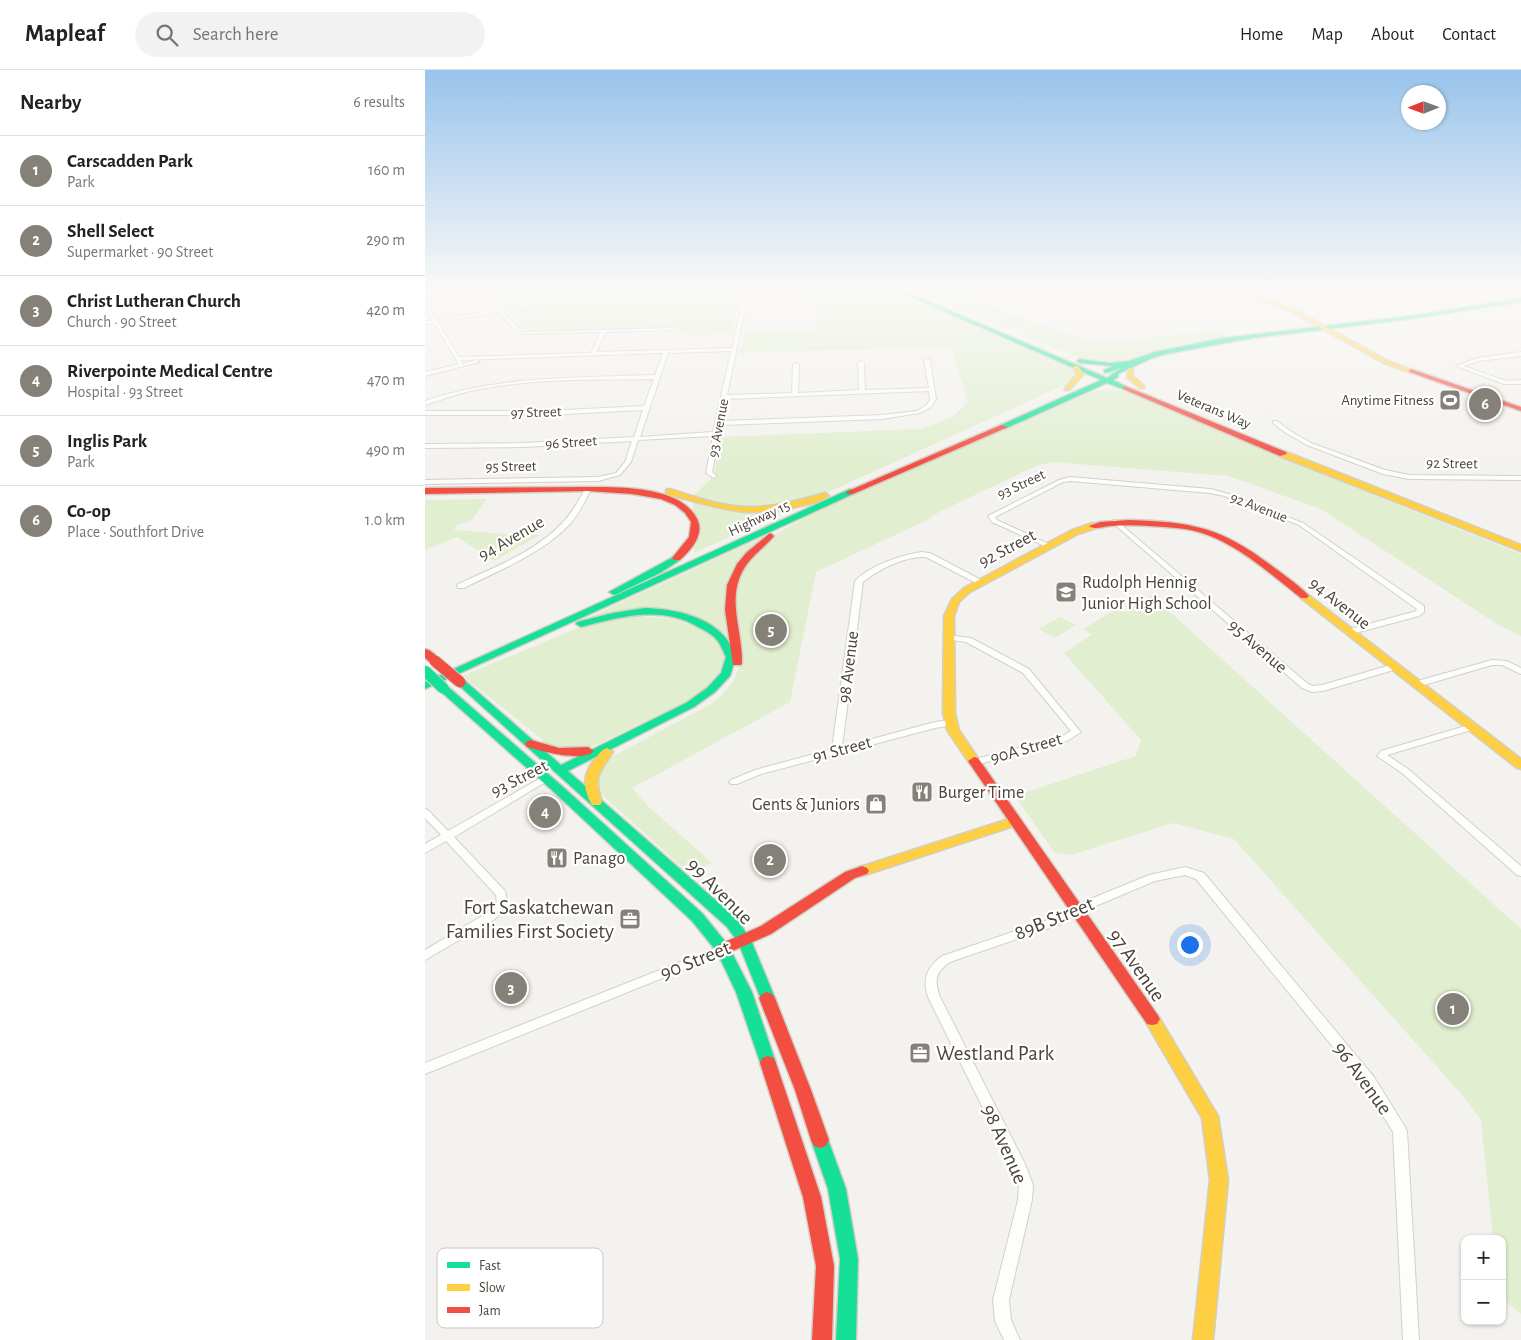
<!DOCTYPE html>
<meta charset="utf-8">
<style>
body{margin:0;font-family:"Alegreya Sans",sans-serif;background:#f2f2f2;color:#222}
.controls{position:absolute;right:15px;bottom:15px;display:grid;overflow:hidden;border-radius:10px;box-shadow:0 1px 4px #0004}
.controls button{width:45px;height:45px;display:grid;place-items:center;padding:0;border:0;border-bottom:1px solid #e0e0e0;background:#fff;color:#222;font:25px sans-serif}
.compass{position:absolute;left:976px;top:15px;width:45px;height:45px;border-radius:50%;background:#fff;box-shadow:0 1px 4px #0004;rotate:269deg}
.you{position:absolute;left:764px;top:874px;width:18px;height:18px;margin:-12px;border:4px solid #fff;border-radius:50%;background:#1a73e8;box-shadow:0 0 0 8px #1a73e833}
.badge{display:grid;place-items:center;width:32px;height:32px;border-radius:50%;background:#868178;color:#fff;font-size:16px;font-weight:700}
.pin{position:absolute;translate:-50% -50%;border:2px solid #fff;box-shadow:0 1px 5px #0006}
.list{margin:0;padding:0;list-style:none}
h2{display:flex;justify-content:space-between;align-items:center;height:65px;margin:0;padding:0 20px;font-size:21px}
h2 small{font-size:16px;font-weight:400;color:#767676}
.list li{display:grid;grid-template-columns:32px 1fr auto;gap:15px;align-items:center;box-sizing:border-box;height:70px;padding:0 20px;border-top:1px solid #e0e0e0}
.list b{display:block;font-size:19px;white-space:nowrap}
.list p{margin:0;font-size:16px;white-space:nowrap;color:#767676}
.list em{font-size:16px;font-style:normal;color:#767676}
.icon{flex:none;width:28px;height:28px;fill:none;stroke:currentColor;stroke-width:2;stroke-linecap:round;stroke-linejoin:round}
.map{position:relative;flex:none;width:1096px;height:1270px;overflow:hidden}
header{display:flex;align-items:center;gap:30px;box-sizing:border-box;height:70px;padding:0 25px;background:#fff;border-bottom:1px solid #e0e0e0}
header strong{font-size:24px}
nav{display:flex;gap:28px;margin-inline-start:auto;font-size:18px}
.search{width:350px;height:45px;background:#f2f2f2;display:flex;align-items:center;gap:12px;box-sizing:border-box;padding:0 18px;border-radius:28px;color:#767676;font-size:19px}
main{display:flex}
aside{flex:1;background:#fff}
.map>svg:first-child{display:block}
.green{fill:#e1eecf}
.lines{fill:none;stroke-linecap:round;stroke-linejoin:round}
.street-casing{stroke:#d2d0cb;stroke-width:2}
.fast-casing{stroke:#d3cfc5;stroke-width:3}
.slow-casing{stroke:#d3cfc5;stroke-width:3}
.jam-casing{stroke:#d3cfc5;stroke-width:3}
.street{fill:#fdfdfc;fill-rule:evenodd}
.fast{fill:#16e098;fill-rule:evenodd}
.slow{fill:#ffcf43;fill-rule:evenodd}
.jam{fill:#f24e42;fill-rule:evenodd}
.fast-bridge-casing{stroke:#d3cfc5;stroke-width:13;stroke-linecap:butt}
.jam-bridge-casing{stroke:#d3cfc5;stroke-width:13;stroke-linecap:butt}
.fast-bridge{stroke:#16e098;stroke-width:11}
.jam-bridge{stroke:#f24e42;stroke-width:11}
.labels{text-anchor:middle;stroke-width:4.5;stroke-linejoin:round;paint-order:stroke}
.far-poi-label{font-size:15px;fill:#4b4439;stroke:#fff;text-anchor:end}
.far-street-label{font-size:15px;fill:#4b4439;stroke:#fff}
.street-label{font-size:18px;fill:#4b4439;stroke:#fff}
.poi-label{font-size:18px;fill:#4b4439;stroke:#fff;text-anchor:start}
.near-street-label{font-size:21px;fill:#4b4439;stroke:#fff}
.near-poi-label{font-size:21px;fill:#4b4439;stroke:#fff;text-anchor:end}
.key{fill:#fff;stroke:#c9c7c4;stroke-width:1}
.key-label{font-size:14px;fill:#4b4439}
</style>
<header>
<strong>Mapleaf</strong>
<div class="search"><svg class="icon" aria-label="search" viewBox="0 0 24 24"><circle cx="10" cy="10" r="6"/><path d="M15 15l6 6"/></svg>Search here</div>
<nav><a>Home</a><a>Map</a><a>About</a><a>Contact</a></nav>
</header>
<main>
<aside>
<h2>Nearby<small>6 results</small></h2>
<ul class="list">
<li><span class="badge">1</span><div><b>Carscadden Park</b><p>Park</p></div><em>160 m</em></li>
<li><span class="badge">2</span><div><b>Shell Select</b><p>Supermarket · 90 Street</p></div><em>290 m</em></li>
<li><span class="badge">3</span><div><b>Christ Lutheran Church</b><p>Church · 90 Street</p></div><em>420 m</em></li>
<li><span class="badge">4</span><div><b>Riverpointe Medical Centre</b><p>Hospital · 93 Street</p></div><em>470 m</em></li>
<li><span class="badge">5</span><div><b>Inglis Park</b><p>Park</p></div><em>490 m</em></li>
<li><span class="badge">6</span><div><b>Co-op</b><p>Place · Southfort Drive</p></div><em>1.0 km</em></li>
</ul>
</aside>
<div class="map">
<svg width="1096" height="1270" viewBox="0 0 1096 1270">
<rect width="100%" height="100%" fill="#f4f2ee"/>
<g class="green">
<path d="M69,220H316L307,263H283L281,268L254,261L258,258L253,257L103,262L96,259Z"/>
<path d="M488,220H524L554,233L558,232L608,253L592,257L576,256Z"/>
<path d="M471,222L647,299L652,302L653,306L644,313L269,483L268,426L289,406L295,367L495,359L526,348L543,332L526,277L315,283L320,262L392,259L393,234L368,225Z"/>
<path d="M616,255L634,260L635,262L665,270H701L784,261L781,259L783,258L802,264L795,268L748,276L693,293L682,294L658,290L597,264L600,259Z"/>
<path d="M687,319L701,322L929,417L1096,484V566L1072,554L896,439L803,406L628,392L613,395L514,442L502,450L391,502L365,632L207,718L224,737L287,793L274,799L257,797L174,722L170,707L181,690L286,634L296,626L307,613L313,600L315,588L309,515L312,504L349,465L385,445L443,418L667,321Z"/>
<path d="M62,429L46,451L32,455L29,460C58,462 86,466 115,465L69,491L32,467L0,480V430Z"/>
<path d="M348,463L314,491L306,564H298L253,543L158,550Z"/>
<path d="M726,525L1096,859V1244L1077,1228V1169H1068L1056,1050L1038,1026L809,769L748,753L646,785L629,782L592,729L595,724L711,686L716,670L639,583L666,565L659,559L689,540L701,542Z"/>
<path d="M211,546L249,549L285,563L300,584V597L280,623L162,679L148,681L116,672L118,670L38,606L160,555Z"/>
<path d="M635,547L651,555L630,568L614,559Z"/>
</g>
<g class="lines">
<g class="street-casing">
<g id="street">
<path d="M61,220H65L84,249L98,262L249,258L251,259L249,260L181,262L171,282L307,278L320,220H324L302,325L367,323L368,295L371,293L374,295L373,323L434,320L433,293L436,291L439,293L440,320L504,318L499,290L502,288L505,290L511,329L506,337L495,343L457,349L296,355L287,402L292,406L289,408L281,403L288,366L213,370L206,392L195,405L173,411L0,414V410L173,407L191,403L200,392L207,371L98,377L0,378V374L98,373L209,367L218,340L120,345H0V341H120L219,336L229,309C171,310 113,308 56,319C36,322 19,329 0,335V331C76,305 151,308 230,305L238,283L36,290L37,294L51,290L54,292L0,306V302L34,294L9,253L0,254V252L7,250L0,238V233L2,234L12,250L72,239ZM74,242L86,256L97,264L176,262L166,283L34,287L13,252ZM306,281L288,362L215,367L243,283ZM504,321L505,329L502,335L492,341L457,345L296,351L301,329Z"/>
<path d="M80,220H84L95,234L188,220H196L94,237Z"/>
<path d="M1096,282V286L1053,291L1039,296L1081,311L1096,310V314H1079L1031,296L1052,288Z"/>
<path d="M848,351H852L865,361L886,373L960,400L984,405L1096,406V410L984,409L958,404L882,375L861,363L848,353Z"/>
<path d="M645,407L785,419L804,424L878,453L999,536V542L994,546L927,564H921L920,562L921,560L988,542L991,541L992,539L874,455L800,426L785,423L645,411L638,412L570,447L572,450L626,475L628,476L624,478L567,452L563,446L634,410Z"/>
<path d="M163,417L166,419C160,432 154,444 144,455C116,484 75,500 39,518H33L32,516L33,514C70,497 113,481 140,450C149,440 154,429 161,418Z"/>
<path d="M690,450L692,451L883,614L888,616L897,615L969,594L973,597L972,599L898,621L887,622L877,618L688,453V451Z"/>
<path d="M496,482L505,483L560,512L559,514H553L501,487C480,486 454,499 438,512L417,677L510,652L525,650L529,653L528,655L510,658L336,704L312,714H306L304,712L306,710L330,700L407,679L430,511C446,495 474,486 496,482Z"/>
<path d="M521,565L546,568L604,599L654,660L656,662L642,671L550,695L547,694L545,692L547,690L636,667L646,661L598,603L541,572L521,569L520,567Z"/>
<path d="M1067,590L1082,591L1096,598V604L1077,595H1067L992,617L988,614L989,612Z"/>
<path d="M1047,654L1051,657L1050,659L962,685L983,699L1096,796V806L1092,805L977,703L952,686L956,681Z"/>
<path d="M121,705L124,706L126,708L124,710L29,767L80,821L83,835L70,849L0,890V880L62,843L72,834L71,825L21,771L0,783V774L16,765L0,748V739L3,740L23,761Z"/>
<path d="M760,797L779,803L949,1007L980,1057L982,1061L994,1270H978L968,1062L939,1015L771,809L760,805L730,811L654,843L636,854L525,892C510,903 509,910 515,927L600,1094L608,1115L607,1130L584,1230L586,1250L595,1270H579L570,1251L568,1230L593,1130L594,1115L589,1101L503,927C497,909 502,897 517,886L628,848L646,837L724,805Z"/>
<path d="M298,875L302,876L304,879L302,882L0,1004V993Z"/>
</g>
</g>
<g class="fast-casing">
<g id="fast">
<path d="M470,220H477L682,308L696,298L681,303L679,302V300L688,296L655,293L652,291L655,289L684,293L704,291L730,282L798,268L985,246L1096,228V232L985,249L828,268L741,284L727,288L693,304V307L688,310L702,317V319H698L682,313L579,359L575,357L576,355L676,310Z"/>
<path d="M425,419L428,420V424L0,619V612Z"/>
<path d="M252,485L255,486V490L235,503L192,524L189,525L184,522Z"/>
<path d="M220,538C247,539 281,545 300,567C305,573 308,580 311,587L305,606L290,622L269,637L143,701L312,849L326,870L350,928L347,932L342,934L337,932L313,872L302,857L30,612L35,609L39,610L136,695L261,633L282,618L296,603L301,587C298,581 296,575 292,570C287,564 279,560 273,557C236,535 195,547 156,557L151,554L152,552L188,543Z"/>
<path d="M18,615L22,616L137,716L277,843L303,875L327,922L351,993L349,998L343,1000L337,998L311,922L292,882L267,851L129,722L14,620L12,618L14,616Z"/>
<path d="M395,1062L401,1064L421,1119L433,1189L431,1270H411L415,1189L403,1119L386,1070L389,1064Z"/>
</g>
</g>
<g class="slow-casing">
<g id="slow">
<path d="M806,220H814L869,239L963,291L989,301L986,303L959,293L865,241Z"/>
<path d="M649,296H653L659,304L644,320H640V318L652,304L648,297Z"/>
<path d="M704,298H708V306L719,316V318H715L702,307Z"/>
<path d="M855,382H861L1096,475V481L855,386Z"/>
<path d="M244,419C262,424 279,431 297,434C333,442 365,433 400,423L404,426C397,432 384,434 375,436C318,450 294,437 241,424V420Z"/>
<path d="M668,453L672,456L671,458L653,464L545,522L534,532L529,546L530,643L534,660L555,691L553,694H545L522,660L518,643L519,546L527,529L539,518L647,460Z"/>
<path d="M879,523L882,524L1096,689V699L1092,698L876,528L874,526L876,524Z"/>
<path d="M182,678L188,682C174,703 168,706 177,732L175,735H167C157,718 158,704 170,689C174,684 176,680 182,678Z"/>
<path d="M590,747L595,748L596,751L595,754L437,806L432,804L430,801L432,798Z"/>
<path d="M727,943L732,944L793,1046L803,1110L788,1270H768L785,1110L777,1048L719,949L722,944Z"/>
</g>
</g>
<g class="jam-casing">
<g id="jam">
<path d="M986,299L1096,337V341L984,302V300Z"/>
<path d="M700,316L861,382L862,384L855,386L698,319L697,318Z"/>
<path d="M576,355L583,357L428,424H422L421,422Z"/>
<path d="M163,417C195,417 253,416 271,447C281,463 267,479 255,490H249L247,488L264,467L266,452L260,443L250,435L236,429L207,424L163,421L0,424V418Z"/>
<path d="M704,450C770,452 798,458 851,499C862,507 875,516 884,526L882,528H876C839,499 799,461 751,458C729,456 707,454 685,456C678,457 669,460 664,456L675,452Z"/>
<path d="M345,463L349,466C341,476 330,483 322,494C299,526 318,559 317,593L316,595H308L300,540L302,515L312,494L321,483Z"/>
<path d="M0,579C6,580 12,586 15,591L14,593H6L0,588Z"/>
<path d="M106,670L134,678L163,677L169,681C158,693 116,681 102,677L100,674L102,671Z"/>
<path d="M549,687L553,688L732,944L735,949L732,954L727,955L722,954L545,694L543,691Z"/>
<path d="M437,796L442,798L444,801L442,804L430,808L346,864L303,883L298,885L293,883L291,879L293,875L336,856L420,802Z"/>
<path d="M342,922L347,924L350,928L386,1020L404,1070L401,1076L395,1078L389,1076L386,1070L370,1020L334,928L337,924Z"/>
<path d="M343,986L349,988L351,993L396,1127L409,1196L407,1270H387L391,1196L378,1127L335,993L337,988Z"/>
</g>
</g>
<use href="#street" class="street"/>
<use href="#fast" class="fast"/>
<use href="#slow" class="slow"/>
<use href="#jam" class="jam"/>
<g class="fast-bridge-casing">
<path id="fast-bridge" d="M0,601L18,618"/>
</g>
<g class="jam-bridge-casing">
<path id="jam-bridge" d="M10,591L35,612"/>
</g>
<use href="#fast-bridge" class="fast-bridge"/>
<use href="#jam-bridge" class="jam-bridge"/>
</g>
<linearGradient id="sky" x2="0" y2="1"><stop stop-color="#98c4ec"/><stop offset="0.55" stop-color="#faf9f7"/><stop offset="1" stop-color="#faf9f7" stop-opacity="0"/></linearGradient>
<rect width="1096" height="398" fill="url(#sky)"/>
<defs>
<g id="stadium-square" transform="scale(1.125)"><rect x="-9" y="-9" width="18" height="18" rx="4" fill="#868178" stroke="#fff"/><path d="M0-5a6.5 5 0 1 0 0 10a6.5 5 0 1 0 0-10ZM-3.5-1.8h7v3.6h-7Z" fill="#fff"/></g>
<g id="school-square" transform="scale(1.125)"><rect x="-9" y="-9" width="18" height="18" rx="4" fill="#868178" stroke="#fff"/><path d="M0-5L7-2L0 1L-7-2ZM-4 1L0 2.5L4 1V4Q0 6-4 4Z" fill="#fff"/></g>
<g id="restaurant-square" transform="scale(1.125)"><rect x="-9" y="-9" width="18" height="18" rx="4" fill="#868178" stroke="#fff"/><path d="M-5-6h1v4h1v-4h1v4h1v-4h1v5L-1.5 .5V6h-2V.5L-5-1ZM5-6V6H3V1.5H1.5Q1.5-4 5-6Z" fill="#fff"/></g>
<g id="shop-square" transform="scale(1.125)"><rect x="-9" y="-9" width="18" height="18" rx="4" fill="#868178" stroke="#fff"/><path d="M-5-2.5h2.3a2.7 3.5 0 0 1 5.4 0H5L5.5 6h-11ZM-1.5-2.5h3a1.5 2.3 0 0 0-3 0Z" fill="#fff"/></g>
<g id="office-square" transform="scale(1.125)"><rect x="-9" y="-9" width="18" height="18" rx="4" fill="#868178" stroke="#fff"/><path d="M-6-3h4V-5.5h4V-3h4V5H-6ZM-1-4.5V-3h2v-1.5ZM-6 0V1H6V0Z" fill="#fff"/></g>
</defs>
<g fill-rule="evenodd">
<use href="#stadium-square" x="1025" y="330"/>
<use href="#school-square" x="641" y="522"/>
<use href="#restaurant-square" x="497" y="722"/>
<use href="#shop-square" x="451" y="734"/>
<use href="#restaurant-square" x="132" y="788"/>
<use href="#office-square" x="205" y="849"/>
<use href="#office-square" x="495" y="983"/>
</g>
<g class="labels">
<g class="far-poi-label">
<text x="1009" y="335">Anytime Fitness</text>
</g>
<g class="far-street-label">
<text transform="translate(789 339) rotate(23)" y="5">Veterans Way</text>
<text transform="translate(111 342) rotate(-2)" y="5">97 Street</text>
<text transform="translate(293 358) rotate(-79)" y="5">93 Avenue</text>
<text transform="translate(146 372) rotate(-4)" y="5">96 Street</text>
<text transform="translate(1027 393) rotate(1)" y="5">92 Street</text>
<text transform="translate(86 396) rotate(-1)" y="5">95 Street</text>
<text transform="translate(596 414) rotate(-25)" y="5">93 Street</text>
<text transform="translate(834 437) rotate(21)" y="5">92 Avenue</text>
<text transform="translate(334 448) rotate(-25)" y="5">Highway 15</text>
</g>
<g class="street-label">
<text transform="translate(86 468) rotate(-30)" y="6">94 Avenue</text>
<text transform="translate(582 478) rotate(-28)" y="6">92 Street</text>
<text transform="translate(915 533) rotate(38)" y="6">94 Avenue</text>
<text transform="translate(833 576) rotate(41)" y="6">95 Avenue</text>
<text transform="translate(423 597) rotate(-83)" y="6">98 Avenue</text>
<text transform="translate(601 678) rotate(-16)" y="6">90A Street</text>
<text transform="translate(417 679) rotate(-15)" y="6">91 Street</text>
<text transform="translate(94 708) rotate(-27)" y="6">93 Street</text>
</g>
<g class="poi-label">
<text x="657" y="518">Rudolph Hennig<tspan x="657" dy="21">Junior High School</tspan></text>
<text x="513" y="728">Burger Time</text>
<text x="435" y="740" text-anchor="end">Gents &amp; Juniors</text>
<text x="148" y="794">Panago</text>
</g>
<g class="near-street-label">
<text transform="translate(295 821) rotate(45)" y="7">99 Avenue</text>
<text transform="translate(629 848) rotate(-22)" y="7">89B Street</text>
<text transform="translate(270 890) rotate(-22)" y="7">90 Street</text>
<text transform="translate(712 895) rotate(55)" y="7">97 Avenue</text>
<text transform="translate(938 1008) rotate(54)" y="7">96 Avenue</text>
<text transform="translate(580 1074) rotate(66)" y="7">98 Avenue</text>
</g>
<g class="near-poi-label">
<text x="189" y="844">Fort Saskatchewan<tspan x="189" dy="24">Families First Society</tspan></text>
<text x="511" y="990" text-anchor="start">Westland Park</text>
</g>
</g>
<rect x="12" y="1178" width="166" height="80" rx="8" class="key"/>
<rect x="22" y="1192" width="23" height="6" fill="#16e098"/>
<rect x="22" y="1214" width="23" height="7" fill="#ffcf43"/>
<rect x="22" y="1237" width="23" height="6" fill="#f24e42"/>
<g class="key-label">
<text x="54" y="1200">Fast</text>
<text x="54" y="1222">Slow</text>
<text x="54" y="1245">Jam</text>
</g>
</svg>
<div class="controls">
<button>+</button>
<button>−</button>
</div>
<svg class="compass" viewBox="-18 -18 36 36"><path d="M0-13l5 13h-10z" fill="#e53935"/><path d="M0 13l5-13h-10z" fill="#767676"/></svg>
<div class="you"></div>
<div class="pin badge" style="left:1028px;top:939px">1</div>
<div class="pin badge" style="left:345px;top:790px">2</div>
<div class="pin badge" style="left:86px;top:918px">3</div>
<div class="pin badge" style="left:120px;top:742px">4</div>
<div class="pin badge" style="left:346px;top:560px">5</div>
<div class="pin badge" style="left:1060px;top:334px">6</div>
</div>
</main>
